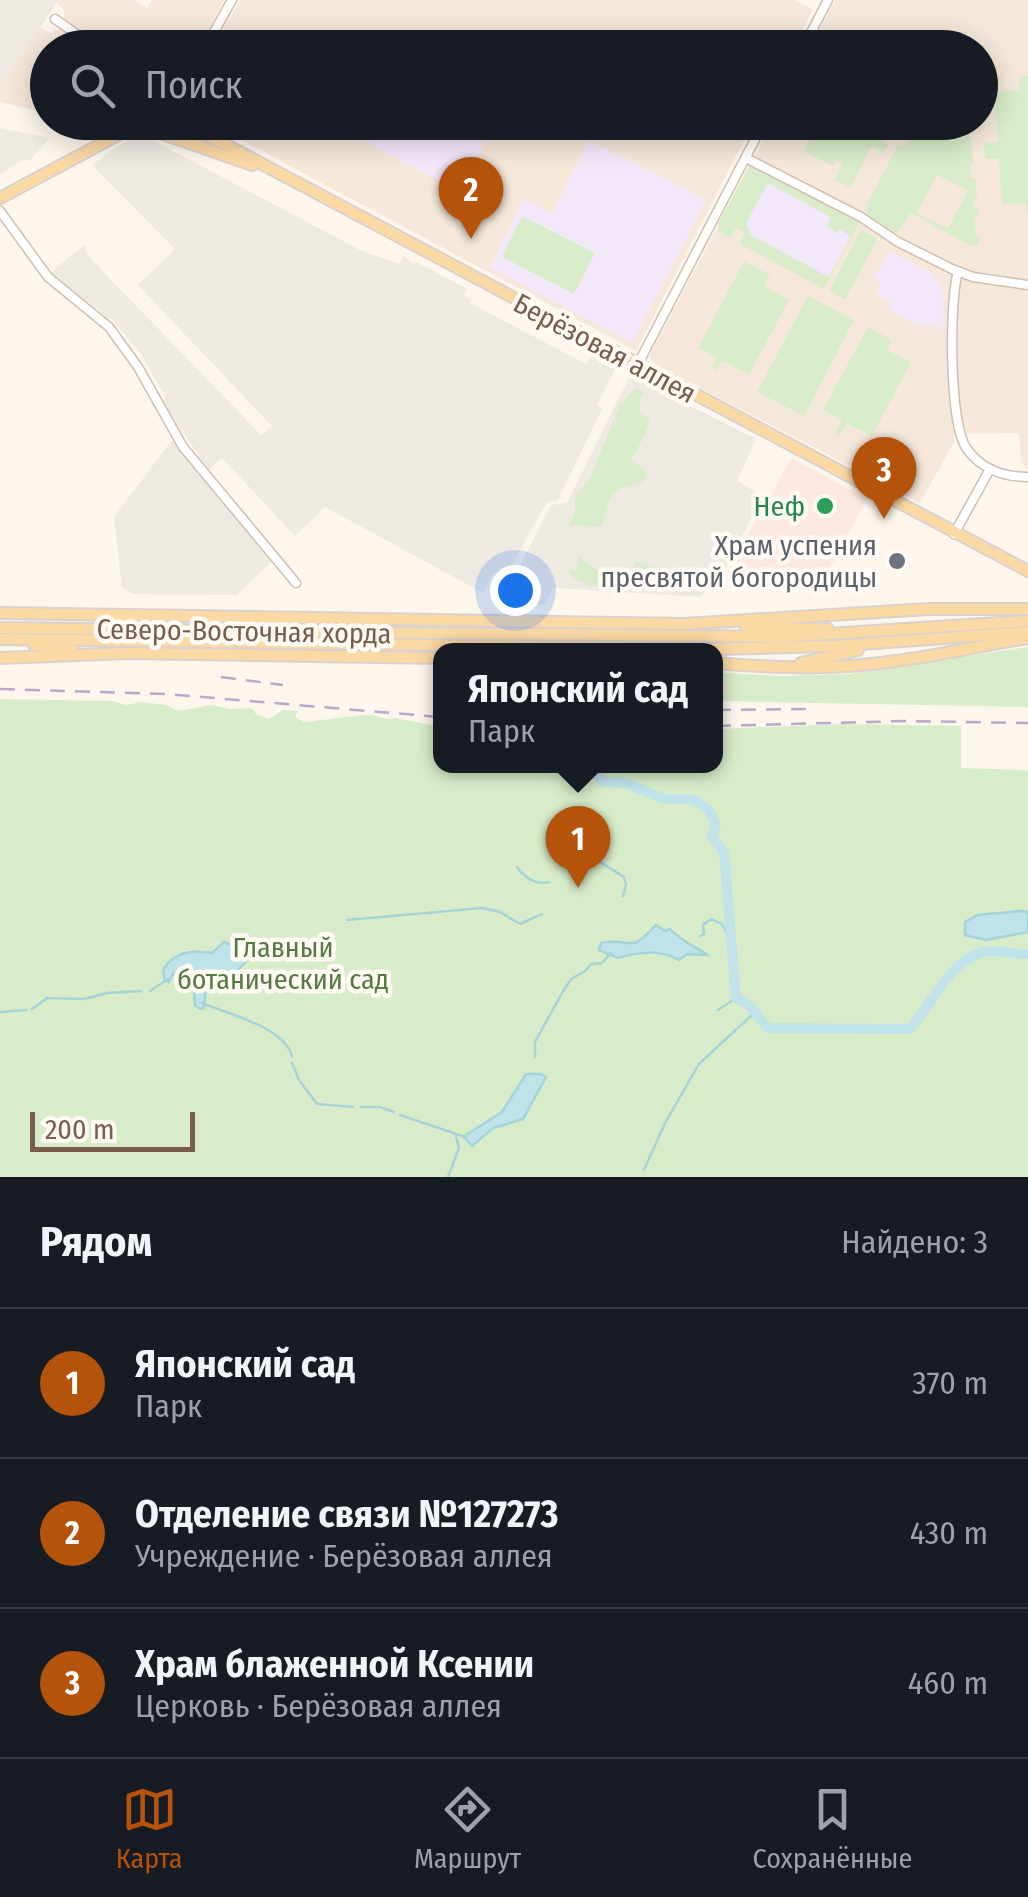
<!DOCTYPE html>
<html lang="ru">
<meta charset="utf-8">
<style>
body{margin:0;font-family:"Fira Sans Condensed",sans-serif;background:#242831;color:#f1f3f6}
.scale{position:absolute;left:30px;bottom:25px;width:165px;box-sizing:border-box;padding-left:10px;border:5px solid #7a5c4d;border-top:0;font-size:28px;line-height:35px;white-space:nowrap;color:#7a5c4d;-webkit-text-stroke:8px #fffaf3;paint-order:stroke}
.you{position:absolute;left:515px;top:590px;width:35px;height:35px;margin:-25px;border:8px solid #fff;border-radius:50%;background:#1a73e8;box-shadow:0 0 0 15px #1a73e833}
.badge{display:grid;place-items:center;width:65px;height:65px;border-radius:50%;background:#b45309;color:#fff;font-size:32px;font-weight:700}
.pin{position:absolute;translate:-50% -82px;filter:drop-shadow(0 2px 5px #0008)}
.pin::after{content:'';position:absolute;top:52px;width:35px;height:30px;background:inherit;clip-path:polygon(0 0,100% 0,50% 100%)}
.popup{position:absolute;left:433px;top:643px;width:290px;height:130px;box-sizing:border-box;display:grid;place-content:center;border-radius:20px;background:#171b24;filter:drop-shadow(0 2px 8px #0005);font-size:32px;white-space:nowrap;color:#9ea1a6}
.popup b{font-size:38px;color:#f1f3f6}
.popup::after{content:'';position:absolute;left:50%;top:100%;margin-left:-20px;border:20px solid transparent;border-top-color:#171b24}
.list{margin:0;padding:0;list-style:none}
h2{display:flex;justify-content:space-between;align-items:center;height:130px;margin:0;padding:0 40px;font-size:42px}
h2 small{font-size:32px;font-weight:400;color:#9ea1a6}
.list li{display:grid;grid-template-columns:65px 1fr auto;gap:30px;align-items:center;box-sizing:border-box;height:150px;padding:0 40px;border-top:2px solid #363941}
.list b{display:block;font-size:38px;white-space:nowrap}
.list p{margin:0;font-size:32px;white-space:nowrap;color:#9ea1a6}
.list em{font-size:32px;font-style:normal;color:#9ea1a6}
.icon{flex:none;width:55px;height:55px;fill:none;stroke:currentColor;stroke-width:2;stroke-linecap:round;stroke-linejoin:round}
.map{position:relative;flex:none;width:1028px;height:1177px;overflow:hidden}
.search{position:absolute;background:#171b24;box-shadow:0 5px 25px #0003;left:30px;right:30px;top:30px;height:110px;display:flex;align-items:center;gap:25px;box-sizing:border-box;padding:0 35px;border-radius:55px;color:#9ea1a6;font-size:38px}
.sheet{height:580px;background:#171b24}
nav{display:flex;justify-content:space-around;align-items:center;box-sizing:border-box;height:140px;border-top:2px solid #363941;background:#171b24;font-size:28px;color:#9ea1a6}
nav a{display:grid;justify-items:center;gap:5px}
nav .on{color:#b45309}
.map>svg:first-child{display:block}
.residential{fill:#f5e8da}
.commercial{fill:#fde8e0}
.industrial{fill:#efe9e4}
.education{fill:#f3e8fa}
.green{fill:#d8ecc9;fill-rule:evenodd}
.water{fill:#bfe3e8;stroke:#a5d3da;stroke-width:2.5}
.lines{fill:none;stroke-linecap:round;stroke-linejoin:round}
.stream{stroke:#a5d3da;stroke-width:2.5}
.river{stroke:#bfe3e8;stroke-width:10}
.minor-casing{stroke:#d1beb0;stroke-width:11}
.major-casing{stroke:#dad1cd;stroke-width:14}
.minor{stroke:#fff;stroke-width:8}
.major{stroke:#fbd9a5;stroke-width:10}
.rail{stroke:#b9a8c9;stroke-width:2.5;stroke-dasharray:15 10;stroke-linecap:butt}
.leisure-dot{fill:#2e9e5b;stroke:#fffaf3;stroke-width:4}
.worship-dot{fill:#6b7280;stroke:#fffaf3;stroke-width:4}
.labels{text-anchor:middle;stroke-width:9;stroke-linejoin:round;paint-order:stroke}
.street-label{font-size:28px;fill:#7a5c4d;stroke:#fffaf3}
.leisure-label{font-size:28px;fill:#27864d;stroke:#fffaf3;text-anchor:end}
.worship-label{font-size:28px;fill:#5b616d;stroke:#fffaf3;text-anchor:end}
.park-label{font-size:28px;fill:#537a41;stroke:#fffaf3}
</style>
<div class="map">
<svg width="1028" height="1177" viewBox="0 0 1028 1177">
<rect width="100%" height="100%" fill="#fdf6ec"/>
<g class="residential">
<path d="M59,0H134L147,8L152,0H224L199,48L103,47L64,21V10L57,3Z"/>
<path d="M240,0H794L813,9L793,47L213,48Z"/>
<path d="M835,0H1028V470L1021,462L1019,433L954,434V442L920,503L651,362L650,355L772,123L980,122V48L811,47Z"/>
<path d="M40,27L50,33L60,28L90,47L48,48L47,113L0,102V86Z"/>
<path d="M219,123H753L636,351L232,135Z"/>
</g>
<path class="commercial" d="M791,458L867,499L829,569L822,582L727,573Z"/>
<g class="industrial">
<path d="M0,0H59L0,86Z"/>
<path d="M0,128L50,138L30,160H23L0,174Z"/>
<path d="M141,134L360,250L399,264L404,256L414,264L416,262L467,289L464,295L471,299L470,303L586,364L591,356L616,368L597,405L602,409L558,500L547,502L505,577L494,572L483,593L325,507L295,536L222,458L209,470L163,403L166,398L141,354L113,321L50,273L84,245L88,256L261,435L272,426L138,285L175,249L92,165L115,148Z"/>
<path d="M630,376L756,439L737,481L763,496L723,573L714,572L701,597L554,588L544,604L522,606L506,597L509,587L551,505L567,503Z"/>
<path d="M172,440L271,562L237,595L132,594L122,587L114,517Z"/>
</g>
<g class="education">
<path d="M366,123V122L496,123L459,192L358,137Z"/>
<path d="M589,140L706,200L632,343L490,267L524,199L552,214Z"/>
<path d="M767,183L831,217L838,228L851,235L829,277L750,235L746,223Z"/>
<path d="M889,251L932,273L943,291V331L932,324L923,327L889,310L892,303L876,294L881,283L875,279Z"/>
</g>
<g class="green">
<path d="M1028,76V216L1026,203L1002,204L999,159H985L984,143L998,141L995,92L1019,90V77Z"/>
<path d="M819,123H884L876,138L888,144L883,153L871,147L850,188L835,180L842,163L836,160L833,166L804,151Z"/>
<path d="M910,123H967L974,162L971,163L970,177L976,179L977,199L973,200L974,208L978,209V216L974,217L976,236H980L978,245L972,246L911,213L896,235L867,217V204L898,145H908L910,140L907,139L914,124ZM937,175L968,191L948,228L917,213Z"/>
<path d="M750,164L860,221L824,289L740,244L744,232L736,228L730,238L719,231L718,224ZM768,183L831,217L827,226L836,233L839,229L851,236L829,277L751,235L746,223Z"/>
<path d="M522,216L595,253L574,294L502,257Z"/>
<path d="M861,230L877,239L845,300L829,291Z"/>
<path d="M744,261L770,275L764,286L789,300L749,375L722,360L716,371L712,368L717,358L698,348Z"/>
<path d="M808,296L854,320L804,416L757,392Z"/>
<path d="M868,327L892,340L887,350L911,362L872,436L847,423L839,436L835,434L842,420L823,410Z"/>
<path d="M636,388L644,391C638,403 636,413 650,419C649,429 636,453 630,459L645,470L647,478C639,485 635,484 625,487C606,491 607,514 601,527L569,525L575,511V496L589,480L620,405Z"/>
<path d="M579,554C596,578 622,577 649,579L648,575L633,567L635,562C657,563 670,582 693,571L696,576L683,590C648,589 602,595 572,578L569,570L577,569Z"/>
<path d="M1028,647V707L716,701V672L782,676L848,674Z"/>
<path d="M0,699L112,701L127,705L141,702L167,705L178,711L211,705L230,709L251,708L256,714L269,719L283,710L298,711L295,717L304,722C325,720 343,717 365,715C377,713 383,721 395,718L440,727V766H716V729L843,724L961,726V768L1028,770V1177H0Z"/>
</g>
<g class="water">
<path d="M1022,911L1028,912V932L986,940L965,935V922L978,915Z"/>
<path d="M656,925L665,931L670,929C681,941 693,945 707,955L687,954L679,960C659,949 638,952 618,958L599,950L601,943C635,937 627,956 656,925Z"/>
<path d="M224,942L237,947L251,945L252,955L238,970L207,974L204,1008L200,1009L195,1005L194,990L183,971L173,974L169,982L165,981L163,970C174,951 192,950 212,953Z"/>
<path d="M526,1074H541L546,1077L523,1119L493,1128L472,1146L465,1138L466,1135L502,1112Z"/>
</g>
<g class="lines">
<g class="stream">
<path d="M579,858L597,860L624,877L626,885L623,896"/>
<path d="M517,867C525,878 535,885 549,882"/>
<path d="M347,920L482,908L500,912L520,924L542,914"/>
<path d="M700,936L704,934L703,925L711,919L722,924L730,939"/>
<path d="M150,991L168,979"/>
<path d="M202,1003C228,1014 284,1027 292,1056"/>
<path d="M32,1009L47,998L84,999L107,993L141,991"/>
<path d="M718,1010L736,998"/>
<path d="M0,1012L26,1010"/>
<path d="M535,1057V1042L562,993L571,979L585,971L591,964L602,963L611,953"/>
<path d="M292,1063L299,1080L317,1104L353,1107"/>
<path d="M361,1107H380L394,1112"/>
<path d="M400,1115L465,1137"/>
<path d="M644,1170L665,1123L699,1064L755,1012"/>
<path d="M448,1177L459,1148L456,1136"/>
</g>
<path class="river" d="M592,766L602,781L626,783L664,799H693L709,810L716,824L712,837L724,852L736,998L750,1006L768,1028L910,1029C932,1004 953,955 988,951C1001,950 1015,955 1028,954"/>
<g class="minor-casing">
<g id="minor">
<path d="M55,19L96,48"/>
<path d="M205,48L232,0"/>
<path d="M803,48L828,0"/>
<path d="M109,139L120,122"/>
<path d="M746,158L861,217L898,242L952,269L973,277L1028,285"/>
<path d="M0,211L48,277L109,327L138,367L183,447L296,583"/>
<path d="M958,272C949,301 949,426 967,449C981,469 1004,477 1028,477"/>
<path d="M637,366L764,122"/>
<path d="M954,534L990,469"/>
</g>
</g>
<g class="major-casing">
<g id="major">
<path d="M183,122L1028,571"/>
<path d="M137,125L252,165"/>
<path d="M0,198L142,122"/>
<path d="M0,613L683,624L928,609H1028"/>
<path d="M746,627L828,629"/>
<path d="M0,628L781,637L1028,621"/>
<path d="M0,639L712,649L833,646L1028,632"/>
<path d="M34,645L72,649"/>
<path d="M0,658L127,653L440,658"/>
<path d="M716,663C760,667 804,669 849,666C909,662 967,648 1027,638"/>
<path d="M801,663L858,650"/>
</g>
</g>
<use href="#minor" class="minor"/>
<use href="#major" class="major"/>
<g class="rail">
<path d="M221,677L283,685"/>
<path d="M0,689L166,694L440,717"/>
<path d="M716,710L813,709"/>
<path d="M716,726L905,721L1028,723"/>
</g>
</g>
<circle class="leisure-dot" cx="825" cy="506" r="10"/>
<circle class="worship-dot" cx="897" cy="561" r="10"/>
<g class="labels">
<g class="street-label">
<text transform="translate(605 348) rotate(28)" y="10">Берёзовая аллея</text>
<text transform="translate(244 631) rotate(1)" y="10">Северо-Восточная хорда</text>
</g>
<g class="leisure-label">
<text x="805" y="516">Неф</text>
</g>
<g class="worship-label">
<text x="877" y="555">Храм успения<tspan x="877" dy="32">пресвятой богородицы</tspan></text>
</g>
<g class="park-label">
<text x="283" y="957">Главный<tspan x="283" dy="32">ботанический сад</tspan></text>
</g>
</g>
</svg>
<div class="scale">200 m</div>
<div class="you"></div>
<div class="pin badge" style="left:578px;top:888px">1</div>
<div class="popup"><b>Японский сад</b>Парк</div>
<div class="pin badge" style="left:471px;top:239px">2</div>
<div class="pin badge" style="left:884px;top:519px">3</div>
<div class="search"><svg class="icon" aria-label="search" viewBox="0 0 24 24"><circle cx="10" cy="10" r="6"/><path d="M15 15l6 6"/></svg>Поиск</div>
</div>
<section class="sheet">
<h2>Рядом<small>Найдено: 3</small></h2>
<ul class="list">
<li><span class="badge">1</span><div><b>Японский сад</b><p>Парк</p></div><em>370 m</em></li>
<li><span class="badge">2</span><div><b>Отделение связи №127273</b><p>Учреждение · Берёзовая аллея</p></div><em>430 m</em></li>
<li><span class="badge">3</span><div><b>Храм блаженной Ксении</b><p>Церковь · Берёзовая аллея</p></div><em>460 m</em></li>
</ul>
</section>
<nav>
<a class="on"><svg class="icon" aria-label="map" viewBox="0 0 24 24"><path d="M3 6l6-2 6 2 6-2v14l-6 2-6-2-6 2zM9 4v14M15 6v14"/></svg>Карта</a>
<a><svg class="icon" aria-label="directions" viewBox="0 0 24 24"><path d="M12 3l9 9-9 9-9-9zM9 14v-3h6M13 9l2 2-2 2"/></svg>Маршрут</a>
<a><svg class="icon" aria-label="saved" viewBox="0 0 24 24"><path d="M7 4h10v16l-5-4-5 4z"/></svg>Сохранённые</a>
</nav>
